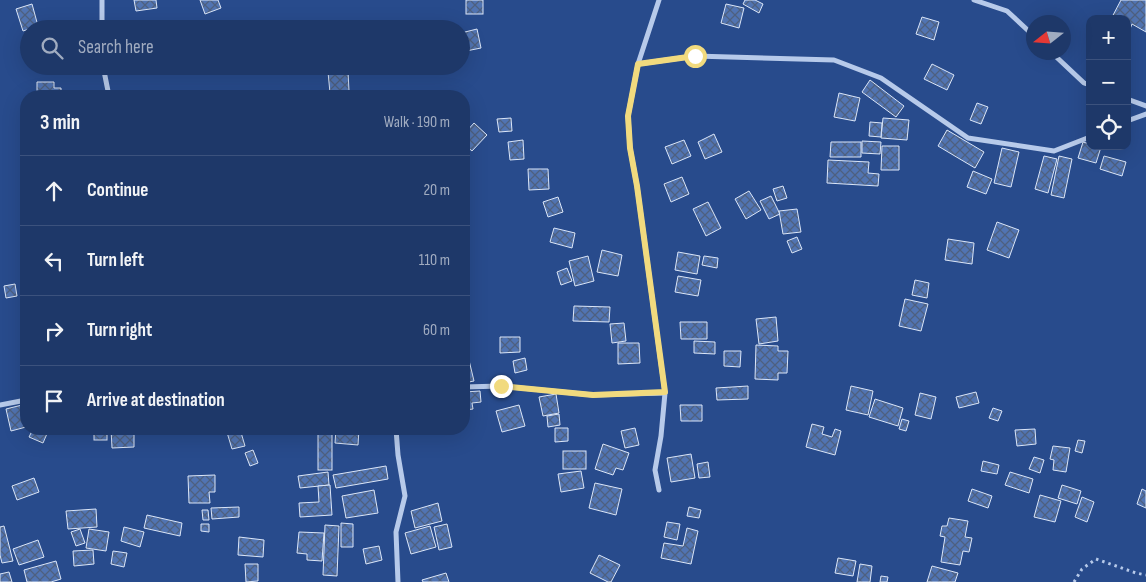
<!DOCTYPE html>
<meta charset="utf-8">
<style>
body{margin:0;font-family:"Sofia Sans Condensed",sans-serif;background:#2b4371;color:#f1f3f6}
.controls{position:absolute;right:15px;top:15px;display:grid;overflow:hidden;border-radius:10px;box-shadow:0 5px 20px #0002}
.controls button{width:45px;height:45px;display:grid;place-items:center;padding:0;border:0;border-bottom:1px solid #3c527d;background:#1e3869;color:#f1f3f6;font:25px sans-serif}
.compass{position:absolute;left:1026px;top:15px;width:45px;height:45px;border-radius:50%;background:#1e3869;box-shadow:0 5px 20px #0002;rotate:253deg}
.stop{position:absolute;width:15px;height:15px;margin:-11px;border:4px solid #f1da7e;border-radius:50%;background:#fff}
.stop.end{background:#f1da7e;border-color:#fff;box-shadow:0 1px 5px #0008}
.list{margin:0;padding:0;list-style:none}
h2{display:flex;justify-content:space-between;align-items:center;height:65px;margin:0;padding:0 20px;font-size:21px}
h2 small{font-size:16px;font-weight:400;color:#a1acc0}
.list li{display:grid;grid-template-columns:32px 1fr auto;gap:15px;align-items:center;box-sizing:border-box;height:70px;padding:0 20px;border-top:1px solid #3c527d}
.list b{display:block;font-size:19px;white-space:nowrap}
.list em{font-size:16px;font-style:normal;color:#a1acc0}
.icon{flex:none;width:28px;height:28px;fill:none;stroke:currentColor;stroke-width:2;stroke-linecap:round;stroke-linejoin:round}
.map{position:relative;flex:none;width:1146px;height:582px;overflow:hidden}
.search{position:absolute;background:#1e3869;box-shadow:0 5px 20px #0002;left:20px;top:20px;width:450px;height:55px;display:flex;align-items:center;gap:12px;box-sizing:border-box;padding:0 18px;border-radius:28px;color:#a1acc0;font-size:19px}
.panel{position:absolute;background:#1e3869;box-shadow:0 5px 20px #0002;left:20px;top:90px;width:450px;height:345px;border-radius:20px}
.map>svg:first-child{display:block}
.building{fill:url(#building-cross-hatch);stroke:#dbe6f8}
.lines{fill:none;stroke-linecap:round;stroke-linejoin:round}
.path{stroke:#b7caea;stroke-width:3;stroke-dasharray:2.5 4;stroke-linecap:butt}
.street{stroke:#b7caea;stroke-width:5}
.route{stroke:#f1da7e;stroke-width:6}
</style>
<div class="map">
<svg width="1146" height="582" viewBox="0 0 1146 582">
<defs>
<pattern id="building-cross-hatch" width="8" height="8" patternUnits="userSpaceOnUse" patternTransform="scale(1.25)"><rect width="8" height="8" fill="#5174b2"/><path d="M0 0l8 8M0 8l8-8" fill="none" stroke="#4e607f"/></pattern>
</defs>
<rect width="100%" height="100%" fill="#284b8c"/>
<g class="building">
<path d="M134,0H156L157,8L136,11Z"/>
<path d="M200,0H218L221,8L205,14Z"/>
<rect x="466" y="0" width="17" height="14"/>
<path d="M745,0H755L763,4L759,13L743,4Z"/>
<path d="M1121,0H1146V32L1132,24L1130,29L1127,28V19H1111Z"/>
<path d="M32,4L38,26L23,31L16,9Z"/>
<path d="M726,4L744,8L739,28L721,23Z"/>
<path d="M922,17L939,22L934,40L916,34Z"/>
<path d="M477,29L481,48L461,52V33Z"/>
<path d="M932,64L954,75L947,90L924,79Z"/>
<path d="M348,71L349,91L330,93L328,72Z"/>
<path d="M870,80L904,106L896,117L862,92Z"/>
<path d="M37,82H54V88H61V95L37,96Z"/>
<path d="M839,93L860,98L855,121L834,117Z"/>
<path d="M977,103L988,107L981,124L970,120Z"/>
<path d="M511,118L512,131L499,132L497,119Z"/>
<path d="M883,118L909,120L907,140L881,138Z"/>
<path d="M870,122L882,123L881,137L869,136Z"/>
<path d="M474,123L487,135L472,151L464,144V134Z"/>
<path d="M947,130L984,152L975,168L938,146Z"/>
<path d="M714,134L722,152L705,159L698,142Z"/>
<path d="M523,140L524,159L510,160L508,142Z"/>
<path d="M684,140L691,156L672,164L665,147Z"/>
<path d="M862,141L881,142L880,154L862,153Z"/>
<path d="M831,142H861V157H830Z"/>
<path d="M1083,142L1090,144V146L1101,147L1096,163L1078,158Z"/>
<path d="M882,146H899V170H881Z"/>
<path d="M1002,148L1019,152L1011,187L994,183Z"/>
<path d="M1044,156L1057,159L1048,193L1035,189Z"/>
<path d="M1059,156L1072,159L1064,198L1051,195Z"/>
<path d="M1104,156L1126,162L1122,176L1100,169Z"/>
<path d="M828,160L869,162L868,173L879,174L878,186L827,183Z"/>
<path d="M528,169H548L549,189L529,190Z"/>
<path d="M973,171L992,179L986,194L967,187Z"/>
<path d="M682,177L689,194L671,202L664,184Z"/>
<path d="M783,186L787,198L777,201L773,189Z"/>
<path d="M749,191L761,210L746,219L735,199Z"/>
<path d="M771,196L780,214L769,219L760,201Z"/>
<path d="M558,197L563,212L548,217L543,202Z"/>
<path d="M708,202L721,228L706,236L693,209Z"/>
<path d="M797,209L801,232L783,234L779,211Z"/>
<path d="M997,222L1019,230L1009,258L987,250Z"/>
<path d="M554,228L575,233L572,248L550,242Z"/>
<path d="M797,237L802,249L792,253L787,241Z"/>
<path d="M948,239L974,243L972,264L945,260Z"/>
<path d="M602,250L622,255L618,276L597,272Z"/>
<path d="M678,252L700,256L697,274L675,270Z"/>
<path d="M588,256L594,281L575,286L569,261Z"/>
<path d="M704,256L718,258L717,268L702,265Z"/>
<path d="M567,268L572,281L561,285L557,272Z"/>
<path d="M678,276L701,280L698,296L675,292Z"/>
<path d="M915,280L929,283L927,298L912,295Z"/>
<path d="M15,284L17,296L6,298L4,286Z"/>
<path d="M905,299L928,304L921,331L899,326Z"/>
<path d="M574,306L610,307L609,322L573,321Z"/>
<path d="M776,317L778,341L759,344L756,319Z"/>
<path d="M680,322H707V339H681Z"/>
<path d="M624,323L626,341L612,343L610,324Z"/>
<path d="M500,337H520V352L500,353Z"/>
<path d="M694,341L715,342V354L694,353Z"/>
<path d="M618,343H639L640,363L618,364Z"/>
<path d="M756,345L778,346V351H788L787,373H778V380L755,379Z"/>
<path d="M724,351H741L740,367L724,366Z"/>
<path d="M468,356L474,381L464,383V357Z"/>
<path d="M525,358L527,370L515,373L513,361Z"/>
<path d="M748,386V399L717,400L716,388Z"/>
<path d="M851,386L873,391L868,415L846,410Z"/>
<path d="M480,391L481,402L472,403L473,409L464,410V392Z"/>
<path d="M976,392L979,403L959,408L956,397Z"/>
<path d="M920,393L936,397L931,419L915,415Z"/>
<path d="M556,394L559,413L543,416L539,397Z"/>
<path d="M875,399L903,408L898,426L869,417Z"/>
<path d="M26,404V421H24L26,427L11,431L6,409Z"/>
<path d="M519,405L525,426L502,432L496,411Z"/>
<path d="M680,405H702V421H681Z"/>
<path d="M993,408L1002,411L998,421L989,418Z"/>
<path d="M559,414L560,425L548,427L547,416Z"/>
<path d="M902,419L909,421L906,431L899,429Z"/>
<path d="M812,424L824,427L822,434L832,437L835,429L841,431L835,455L806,447Z"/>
<path d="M555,428H568V441L555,442Z"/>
<path d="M635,428L639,445L625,448L621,431Z"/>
<path d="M33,429H49L43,443L29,437Z"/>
<rect x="94" y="429" width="13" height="11"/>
<path d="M111,429H134V447L112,448Z"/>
<path d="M226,429H240L245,446L232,449Z"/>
<rect x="318" y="429" width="14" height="41"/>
<path d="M336,429H359L358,445L335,443Z"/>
<path d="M1035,429L1036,444L1017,446L1015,430Z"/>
<path d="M1078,440L1085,441L1082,453L1075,451Z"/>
<path d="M603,444L629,453L623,470L616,468L613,475L595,469Z"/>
<path d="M1053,446L1070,448L1066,472L1053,470L1054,460L1050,459Z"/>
<path d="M253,450L258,463L250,466L245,453Z"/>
<rect x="563" y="451" width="23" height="18"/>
<path d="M691,454L695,478L671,482L667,458Z"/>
<path d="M1034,457L1044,460L1040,473L1029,469Z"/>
<path d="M983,461L999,465L997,474L981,471Z"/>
<path d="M708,462L710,477L699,478L697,464Z"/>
<path d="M386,466L388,479L336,488L333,475Z"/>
<path d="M581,471L584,488L561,492L558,474Z"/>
<path d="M328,472L329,485L300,488L298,476Z"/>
<path d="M1010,472L1033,479L1029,493L1005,485Z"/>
<path d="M215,475V492H209L210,503H189L188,476Z"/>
<path d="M34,478L39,492L17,500L12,486Z"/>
<path d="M595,483L622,489L616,515L589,508Z"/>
<path d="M330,485L332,515L300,517L299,503L319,502L318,486Z"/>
<path d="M1062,485L1081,491L1077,504L1058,498Z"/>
<path d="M972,489L992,496L988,508L968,501Z"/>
<path d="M1142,489L1146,491V508L1137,504Z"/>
<path d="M374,490L378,513L346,518L342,496Z"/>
<path d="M1040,495L1061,501L1055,522L1034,517Z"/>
<path d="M1082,497L1094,502L1087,522L1075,517Z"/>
<path d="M438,503L442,521L415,528L411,511Z"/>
<path d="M239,507V517L212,519L211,508Z"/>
<path d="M689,507L701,510L699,518L687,516Z"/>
<path d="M96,509L97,527L68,529L66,511Z"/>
<path d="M202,510H208L209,520H203Z"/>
<path d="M147,515L182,523L180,536L144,528Z"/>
<path d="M949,518L968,521L965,537L972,538L969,552L963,551L960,565L941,562L945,537L940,536L942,526H947Z"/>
<path d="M667,522L680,524L677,540L664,537Z"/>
<path d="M341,523L353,524V547H341Z"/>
<path d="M201,524H209V532L201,531Z"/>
<path d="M447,524L452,547L439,550L434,527Z"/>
<path d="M325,525L339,526L337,576L323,575Z"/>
<path d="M4,526L13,561L2,563L0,555V527Z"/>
<path d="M430,526L436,547L411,554L405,533Z"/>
<path d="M124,527L144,532L140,547L121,541Z"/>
<path d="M687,528L698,531L691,564L661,558L664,543L683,546Z"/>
<path d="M80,529L85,543L76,546L71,532Z"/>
<path d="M89,529L109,532L106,551L86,548Z"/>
<path d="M299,532L324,533L322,561L307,560V554L297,553Z"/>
<path d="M239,537L264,540L263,557L238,555Z"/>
<path d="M38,540L44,557L19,565L13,549Z"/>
<path d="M379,546L382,560L366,564L363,549Z"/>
<path d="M93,550L94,564L74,566L73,551Z"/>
<path d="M113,551L127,553L124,567L111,564Z"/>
<path d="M599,555L620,565L611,582H608L590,573Z"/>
<path d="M838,558L856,561L853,576L835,573Z"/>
<path d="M56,561L61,579L51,582H27L24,570Z"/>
<path d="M245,564H258V581L246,582Z"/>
<path d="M860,564L872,566L870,582H857Z"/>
<path d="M932,566L958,573L955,582H927Z"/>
<path d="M9,572L12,582H0V574Z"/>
<path d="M446,573L449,582H423L422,580Z"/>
<path d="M881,576L888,577L887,582H880Z"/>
</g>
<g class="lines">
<path class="path" d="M1074,582L1082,569L1096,559L1136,573L1146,575"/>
<g class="street">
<path d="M974,0L1007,11L1034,36"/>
<path d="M102,29V0"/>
<path d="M1051,52L1084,83L1090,85"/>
<path d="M638,64L695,56L834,60L881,78L968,138L1054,151L1090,137"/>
<path d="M103,66L109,96"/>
<path d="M1127,99L1146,106"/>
<path d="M1127,121L1146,114"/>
<path d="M464,387L501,386L593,395L665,393"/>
<path d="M0,405L26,400"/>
<path d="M396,429L398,455L405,496L396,532L398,582"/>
<path d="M659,490L655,470L661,436L665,393L637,186L630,148L628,116L638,64L659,0"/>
</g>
</g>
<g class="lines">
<path class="route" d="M501,386L593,395L665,392L637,186L630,148L628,116L638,64L695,56"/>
</g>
</svg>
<div class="controls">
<button>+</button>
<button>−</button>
<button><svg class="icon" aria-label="locate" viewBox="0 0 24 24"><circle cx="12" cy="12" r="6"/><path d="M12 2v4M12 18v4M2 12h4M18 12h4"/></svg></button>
</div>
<svg class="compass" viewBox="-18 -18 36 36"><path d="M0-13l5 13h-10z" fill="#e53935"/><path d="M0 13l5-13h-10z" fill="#a1acc0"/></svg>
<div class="stop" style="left:695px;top:56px"></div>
<div class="stop end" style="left:501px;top:386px"></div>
<div class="search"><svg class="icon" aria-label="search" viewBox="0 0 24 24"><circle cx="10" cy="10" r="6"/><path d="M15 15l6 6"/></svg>Search here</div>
<section class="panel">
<h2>3 min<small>Walk · 190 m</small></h2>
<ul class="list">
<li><svg class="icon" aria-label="ahead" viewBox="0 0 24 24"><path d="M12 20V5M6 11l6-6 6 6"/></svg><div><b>Continue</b></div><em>20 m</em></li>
<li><svg class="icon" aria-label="left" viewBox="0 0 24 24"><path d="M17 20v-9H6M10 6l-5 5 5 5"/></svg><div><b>Turn left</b></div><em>110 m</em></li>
<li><svg class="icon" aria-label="right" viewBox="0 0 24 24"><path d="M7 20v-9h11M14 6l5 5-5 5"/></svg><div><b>Turn right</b></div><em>60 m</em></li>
<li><svg class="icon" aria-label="arrive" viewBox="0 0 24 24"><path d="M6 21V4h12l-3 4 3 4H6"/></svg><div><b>Arrive at destination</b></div></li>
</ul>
</section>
</div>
